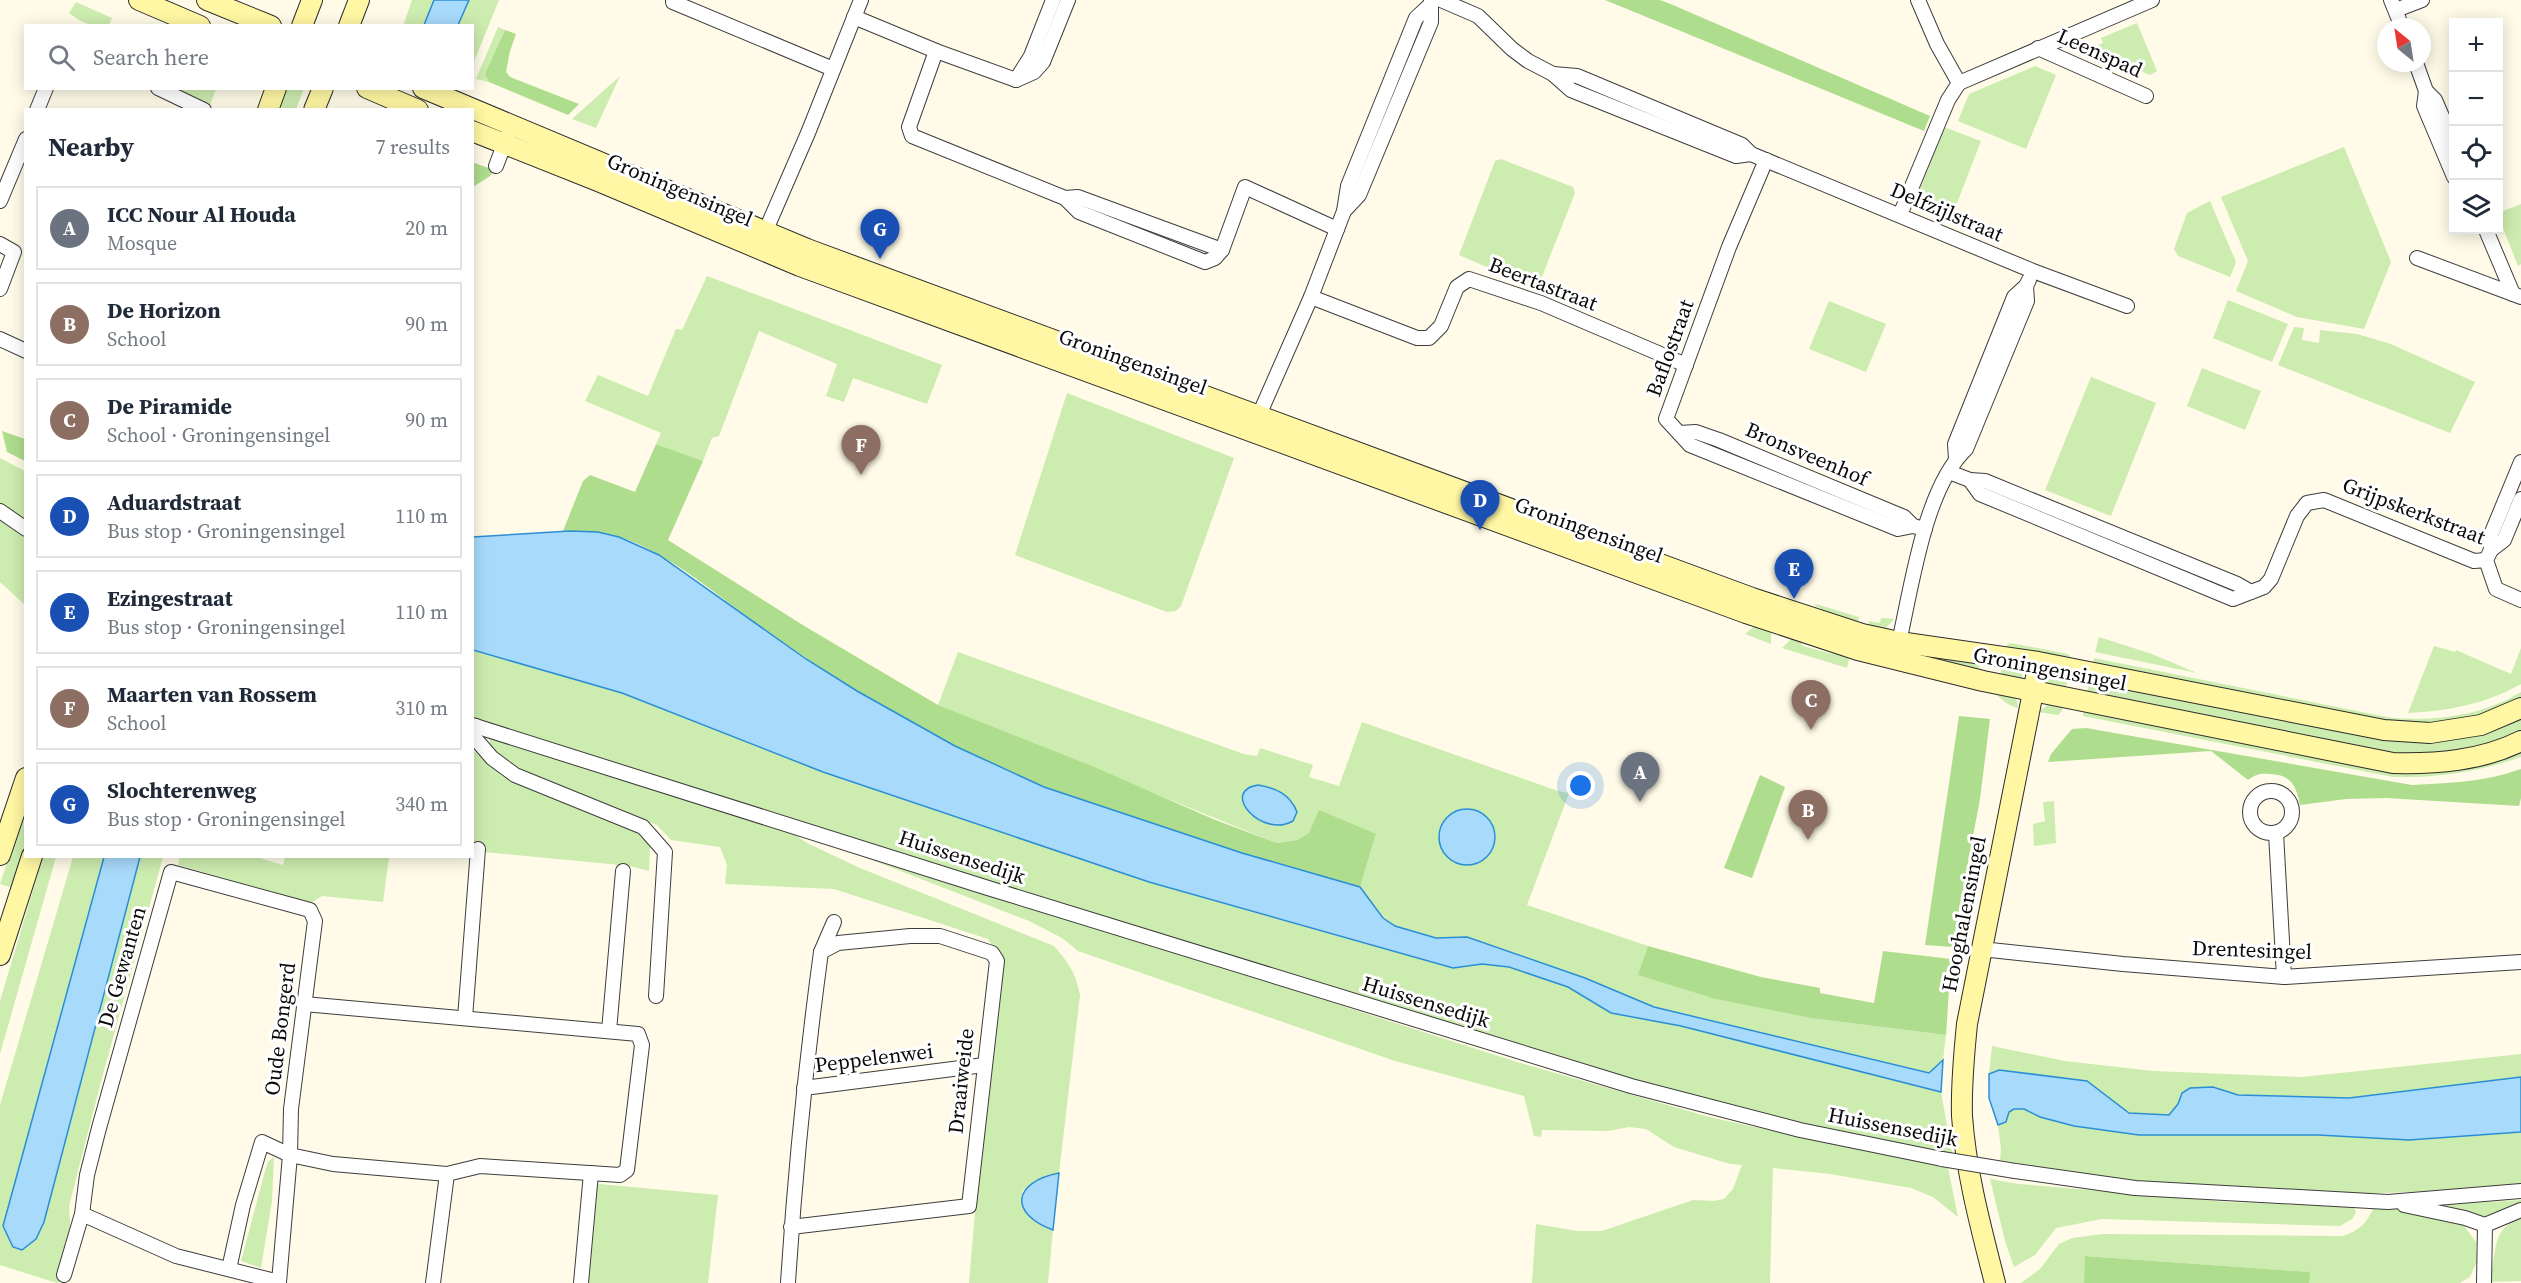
<!DOCTYPE html>
<meta charset="utf-8">
<style>
body{margin:0;font-family:"Source Serif 4",serif;background:#f6f6f7;color:#1f2937}
.controls{position:absolute;right:18px;top:18px;display:grid;overflow:hidden;border-radius:0px;box-shadow:0 3px 15px #0003}
.controls button{width:54px;height:54px;display:grid;place-items:center;padding:0;border:0;border-bottom:2px solid #e0e1e3;background:#fff;color:#1f2937;font:30px sans-serif}
.compass{position:absolute;left:2377px;top:18px;width:54px;height:54px;border-radius:50%;background:#fff;box-shadow:0 3px 15px #0003;rotate:330deg}
.you{position:absolute;left:1581px;top:786px;width:21px;height:21px;margin:-15px;border:4px solid #fff;border-radius:50%;background:#1a73e8;box-shadow:0 0 0 9px #1a73e833}
.badge{display:grid;place-items:center;width:39px;height:39px;border-radius:50%;background:#c31a1e;color:#fff;font-size:20px;font-weight:700}
.pin{position:absolute;translate:-50% -50px;filter:drop-shadow(0 2px 3px #0008)}
.pin::after{content:'';position:absolute;top:32px;width:21px;height:18px;background:inherit;clip-path:polygon(0 0,100% 0,50% 100%)}
.list{margin:0;padding:0;list-style:none}
h2{display:flex;justify-content:space-between;align-items:center;height:78px;margin:0;padding:0 24px;font-size:26px}
h2 small{font-size:20px;font-weight:400;color:#747a83}
.list li{display:grid;grid-template-columns:39px 1fr auto;gap:18px;align-items:center;box-sizing:border-box;height:84px;margin:0 12px 12px;padding:0 12px;border:2px solid #e0e1e3;border-radius:0px}
.list b{display:block;font-size:22px;white-space:nowrap}
.list p{margin:0;font-size:20px;white-space:nowrap;color:#747a83}
.list em{font-size:20px;font-style:normal;color:#747a83}
.icon{flex:none;width:33px;height:33px;fill:none;stroke:currentColor;stroke-width:2;stroke-linecap:round;stroke-linejoin:round}
.map{position:relative;flex:none;width:2521px;height:1283px;overflow:hidden}
.search{position:absolute;background:#fff;box-shadow:0 3px 15px #0003;left:24px;top:24px;width:450px;height:66px;display:flex;align-items:center;gap:15px;box-sizing:border-box;padding:0 21px;border-radius:0px;color:#747a83;font-size:22px}
.panel{position:absolute;background:#fff;box-shadow:0 3px 15px #0003;left:24px;top:108px;width:450px;height:750px;border-radius:0px}
.map>svg:first-child{display:block}
.green{fill:#cdecaf;fill-rule:evenodd}
.forest{fill:#afdd8e}
.water{fill:#a8dafb;stroke:#2a8ed7;stroke-width:1.5}
.lines{fill:none;stroke-linecap:round;stroke-linejoin:round}
.street-casing{stroke:#3d3d3d;stroke-width:16}
.secondary-casing{stroke:#2c2c2c;stroke-width:22}
.street{stroke:#fff;stroke-width:14}
.secondary{stroke:#fff7a3;stroke-width:20}
.street-bridge-casing{stroke:#3d3d3d;stroke-width:16;stroke-linecap:butt}
.street-bridge{stroke:#fff;stroke-width:14}
.labels{text-anchor:middle;stroke-width:6;stroke-linejoin:round;paint-order:stroke}
.street-label{font-size:21px;fill:#0a0a0a;stroke:#fff}
</style>
<div class="map">
<svg width="2521" height="1283" viewBox="0 0 2521 1283">
<rect width="100%" height="100%" fill="#fffbe8"/>
<g class="green">
<path d="M412,0H434L424,25L403,26Z"/>
<path d="M469,0H499L473,64L472,26H458Z"/>
<path d="M76,2L112,18L109,25C90,26 85,25 69,13Z"/>
<path d="M2137,23L2157,71L2150,75L2094,52L2096,46L2103,43L2101,38Z"/>
<path d="M498,27L505,30L486,74L489,82L476,79Z"/>
<path d="M2035,66L2056,75L2026,149L1958,121L1969,94Z"/>
<path d="M620,76L596,128L572,119Z"/>
<path d="M173,89L215,88L216,89L210,105Z"/>
<path d="M288,89H304L296,109H287L278,106Z"/>
<path d="M1944,127L1981,141L1952,216L1915,201Z"/>
<path d="M2344,147L2391,262L2364,329L2297,317L2236,291L2248,261L2221,197Z"/>
<path d="M1501,159L1573,187L1575,193L1537,289L1459,255L1495,161Z"/>
<path d="M2210,201L2236,262L2230,277L2178,256L2174,249L2187,213Z"/>
<path d="M2521,204V264L2518,266L2499,218L2498,213Z"/>
<path d="M707,276L942,365L927,404L853,378L844,402L826,396L837,364L759,331L719,436L712,438L703,461L656,444L661,433L585,401L598,375L648,396L676,329L682,330Z"/>
<path d="M2228,300L2288,324L2272,362L2213,338Z"/>
<path d="M1829,301L1886,324L1866,372L1809,349Z"/>
<path d="M2294,327L2304,328L2302,340L2319,343L2320,330L2357,334L2391,344L2475,382L2450,433L2278,365Z"/>
<path d="M2202,368L2261,391L2245,430L2187,406Z"/>
<path d="M2091,377L2156,403L2111,516L2045,490Z"/>
<path d="M1067,393L1234,458L1181,606L1176,611L1167,612L1015,555Z"/>
<path d="M0,458L25,471V521L0,505Z"/>
<path d="M0,521L25,537V605L0,582Z"/>
<path d="M1816,604L1859,617L1857,626L1815,606Z"/>
<path d="M1881,618L1894,619L1885,629L1868,628L1869,621L1880,623Z"/>
<path d="M1756,625L1771,631V644L1745,634Z"/>
<path d="M2099,637L2152,654L2197,673L2095,652Z"/>
<path d="M1792,638L1798,639L1803,646L1832,654L1840,650L1850,655L1847,668L1782,648Z"/>
<path d="M2011,643L2068,654L2072,659L2005,649L2008,644Z"/>
<path d="M2434,646L2455,652L2456,650L2511,674L2521,648V684C2485,704 2449,711 2408,713Z"/>
<path d="M1910,648L1981,658L1978,673L1916,657Z"/>
<path d="M473,650L622,693L823,772L1149,882L1453,968L1482,964L1509,967L1568,987L1611,1013L1681,1026L1941,1092L1953,1158L1905,1149L1620,1080L473,718Z"/>
<path d="M958,652L1244,754L1257,756L1260,748L1313,765L1309,777L1339,786L1362,722L1558,791L1569,793L1527,905L1648,946L1639,975L1715,999L1810,1018L1946,1035L1943,1060L1929,1073L1654,1007L1585,978L1468,937L1436,938L1395,926L1383,918L1360,887L1376,834L1309,833L1297,840L1276,843L938,705ZM1487,817C1523,863 1436,889 1440,832Z"/>
<path d="M2094,658L2392,718C2437,721 2481,716 2521,692V701L2487,717L2412,727L2092,667Z"/>
<path d="M2003,660C2016,666 2023,668 2023,683L2000,678Z"/>
<path d="M2055,672H2069L2065,692L2044,686Z"/>
<path d="M2090,677L2389,736L2521,713V736L2501,744L2420,758L2086,697Z"/>
<path d="M1998,689C2009,692 2018,695 2018,708C2011,707 2001,700 1996,694Z"/>
<path d="M2052,702L2063,703L2062,711L2058,715L2038,712Z"/>
<path d="M2083,708L2395,768L2521,748V757C2478,772 2438,778 2393,777L2083,716Z"/>
<path d="M491,738L788,830L807,843L860,868L1054,946C1068,962 1076,973 1080,995L1059,1173L1051,1175L1023,1190C1016,1211 1036,1223 1053,1230L1048,1283H969L997,953L988,939L834,889L725,884L727,865L720,847L671,840L657,825L522,772L494,750L489,742Z"/>
<path d="M472,749L502,776L634,829L650,845L649,871L630,866L473,851Z"/>
<path d="M2054,801L2056,843L2034,846L2033,824L2045,821L2043,802Z"/>
<path d="M25,807V846L12,888L0,884Z"/>
<path d="M840,845L1517,1062L1713,1118L1948,1168L1958,1217L1933,1197L1911,1188L1830,1174L1773,1168L1770,1283H1532L1536,1224L1577,1231H1602L1693,1200L1713,1201L1724,1199L1733,1189L1742,1165L1730,1164L1674,1147L1646,1129L1629,1127L1608,1131L1542,1130L1541,1137L1534,1136L1524,1096L1395,1061L1078,951L1062,938L1029,921L849,851Z"/>
<path d="M180,856L256,857L283,865L285,857H389L383,902L322,896L311,903L178,865Z"/>
<path d="M43,857H56L0,1054V1001Z"/>
<path d="M73,857H104L3,1226L13,1247L21,1250L36,1239L44,1222L140,857H163L103,1074L69,1206L71,1236L60,1282L57,1283L0,1265V1105Z"/>
<path d="M1992,1046L2065,1061L2153,1071L2302,1077L2521,1054V1077L2349,1098L2238,1095L2213,1087L2182,1093L2178,1104L2169,1115L2129,1113L2087,1081L1999,1070L1989,1074Z"/>
<path d="M2014,1109H2024L2040,1117L2409,1140L2521,1132V1188L2354,1194L2149,1186L2000,1160L2001,1149L1998,1125L2006,1122L2009,1112Z"/>
<path d="M274,1157L272,1201L261,1268L241,1261L265,1171L268,1162Z"/>
<path d="M1990,1179L2019,1184L2229,1202L2354,1207L2356,1213L2352,1219L2340,1226L2102,1219L2056,1228L2035,1255L2014,1267L2005,1241Z"/>
<path d="M599,1184L718,1195L708,1283H585L592,1190Z"/>
<path d="M2521,1200V1205L2483,1219L2423,1206Z"/>
<path d="M2393,1206L2462,1223L2476,1242L2477,1261L2470,1277L2460,1283H2309V1272L2086,1256L2084,1283H2021L2040,1269L2059,1244L2072,1238L2103,1234L2343,1236C2359,1231 2367,1223 2374,1207Z"/>
<path d="M2521,1217V1281L2488,1282C2499,1254 2488,1231 2521,1217Z"/>
</g>
<g class="forest">
<path d="M1605,0H1660L1673,5L1930,116L1924,131Z"/>
<path d="M505,30L516,34L510,51L506,72L510,77L579,104L568,115L489,82L485,74Z"/>
<path d="M472,162L494,170L490,176L473,187Z"/>
<path d="M2,431L25,439V461L7,452Z"/>
<path d="M656,444L703,461L668,540L806,627L938,705L1092,766L1213,819L1277,843L1297,840L1309,833L1319,810L1376,834L1360,887C1236,852 1108,818 991,764C912,728 836,680 765,630C722,599 667,551 617,536C599,531 581,531 563,531L583,481L590,475L635,492Z"/>
<path d="M1959,716L1990,719L1980,799L1952,947L1925,945Z"/>
<path d="M2086,728L2412,785C2448,783 2486,782 2521,769V798L2519,806L2386,798L2346,799L2300,805C2296,785 2291,775 2270,774C2260,773 2256,774 2248,780L2211,751L2048,762L2051,754L2072,729Z"/>
<path d="M1760,775L1785,787L1752,878L1724,868Z"/>
<path d="M1648,946L1761,977L1820,988V993L1874,1003L1883,951L1951,959L1946,1035L1810,1018L1715,999L1638,975Z"/>
<path d="M2085,1256L2310,1272L2309,1283H2084Z"/>
</g>
<g class="water">
<path d="M434,0H469L458,25H424Z"/>
<path d="M570,531L598,532L619,537L659,555L806,659L857,691L955,746L1044,787L1242,853L1360,887L1383,918L1395,926L1436,938L1467,937L1585,978L1654,1007L1929,1073L1943,1060L1941,1092L1681,1026L1611,1013L1568,987L1509,967L1482,964L1453,968L1149,882L823,772L622,693L473,650V537Z"/>
<path d="M1258,785C1276,788 1290,794 1297,812L1293,821C1262,839 1219,791 1258,785Z"/>
<circle cx="1467" cy="837" r="28"/>
<path d="M104,857H140L44,1222L36,1239L22,1250L13,1247L3,1226Z"/>
<path d="M1999,1070L2087,1081L2129,1113L2169,1115L2178,1104L2182,1093L2190,1088L2213,1087L2238,1095L2349,1098L2521,1077V1132L2409,1140L2318,1135H2139L2074,1126L2040,1117L2024,1109H2014L2009,1112L2006,1122L1998,1125L1989,1098V1074Z"/>
<path d="M1059,1173L1053,1230C1008,1213 1013,1182 1059,1173Z"/>
</g>
<g class="lines">
<g class="street-casing">
<g id="street">
<path d="M673,0V2L833,69"/>
<path d="M1441,0L1478,16L1512,49L1528,61L1553,74L1571,90L1736,156L1751,154"/>
<path d="M1918,0L1937,44L1959,83"/>
<path d="M2391,0L2402,27"/>
<path d="M2396,10L2422,0"/>
<path d="M854,17L936,51L1016,80L1034,72L1043,62L1068,0"/>
<path d="M2038,48L2146,96"/>
<path d="M936,51L909,127L912,136L1065,198L1079,212L1205,262L1215,258L1222,250L1245,187L1337,229"/>
<path d="M2416,63L2426,91L2435,100L2454,144"/>
<path d="M1553,74L1577,76L1742,145L1751,154L2033,271L2127,306"/>
<path d="M1016,80L1031,56L1053,0"/>
<path d="M158,88L204,110"/>
<path d="M2426,91L2424,106L2454,177"/>
<path d="M37,110L46,88"/>
<path d="M1766,160L1729,247L1666,419L1690,445L1898,529L1913,526L1925,529"/>
<path d="M496,166L507,137"/>
<path d="M1065,198L1078,197L1222,250"/>
<path d="M0,201L26,139"/>
<path d="M1344,211L1359,195L1431,22V0"/>
<path d="M1900,215L1948,100L1959,83L2152,0"/>
<path d="M2486,230L2513,294"/>
<path d="M762,239L808,133L861,0"/>
<path d="M0,244L14,252L0,289"/>
<path d="M2417,258L2521,297"/>
<path d="M1311,297L1417,338H1429L1441,326L1457,287L1469,279L1541,303L1686,365"/>
<path d="M0,339L26,351"/>
<path d="M1256,422L1311,297L1344,211L1348,186L1416,18L1430,5"/>
<path d="M1679,433L1696,432L1719,440L1904,517L1913,526"/>
<path d="M1956,459L1955,444L2014,297L2026,286L2029,280"/>
<path d="M1949,472L1970,480L1985,481L2237,584L2251,592"/>
<path d="M1970,480L1980,494L2233,599L2264,587L2271,579L2297,516L2307,503L2324,500L2474,561L2486,560L2496,589L2521,600"/>
<path d="M0,511L26,529"/>
<path d="M2491,550L2490,537L2521,462"/>
<path d="M2488,556L2491,550L2504,540L2521,499"/>
<path d="M1897,651C1911,593 1923,490 1966,449L2027,301L2026,286"/>
<path d="M472,725L988,888L1631,1086L1800,1130L1942,1159"/>
<path d="M476,726L473,736L492,758L515,775L643,827L665,852L656,996"/>
<circle cx="2271" cy="812" r="21"/>
<path d="M2276,833L2284,977"/>
<path d="M1981,949L2123,964L2284,977L2521,962"/>
<path d="M821,952L834,922"/>
<path d="M465,1018L478,849"/>
<path d="M609,1031L623,871"/>
<path d="M804,1088L984,1065"/>
<path d="M2015,1171L2135,1188L2388,1202L2521,1191"/>
<path d="M2404,1205L2465,1218L2485,1225L2521,1210"/>
<path d="M229,1269L243,1205L262,1142L290,1155L333,1164L447,1174L480,1166L620,1175L627,1170L642,1045L638,1034L304,1004"/>
<path d="M64,1275L82,1214L87,1175L99,1128L171,872L310,910L315,921L291,1109L290,1155L279,1282L176,1256L82,1214"/>
<path d="M433,1283L447,1174"/>
<path d="M581,1283L591,1173"/>
<path d="M788,1283C795,1172 806,1062 821,952L838,943L910,936H940L992,953L997,961L969,1206L791,1227"/>
<path d="M2484,1283L2485,1225"/>
</g>
</g>
<g class="secondary-casing">
<g id="secondary">
<path d="M139,0L200,26"/>
<path d="M207,0L271,26"/>
<path d="M302,26L312,0"/>
<path d="M349,26L359,0"/>
<path d="M367,88L418,110"/>
<path d="M423,88L807,249L1752,598L1862,634L1899,642L2038,662L2384,730L2430,733L2481,725L2521,708"/>
<path d="M268,110L276,88"/>
<path d="M314,110L323,88"/>
<path d="M472,131L598,181L800,266L1746,613L1858,650L1983,681L2393,763C2436,764 2481,761 2521,741"/>
<path d="M0,855L26,778"/>
<path d="M0,955L32,856"/>
<path d="M1995,1283C1981,1228 1966,1173 1962,1116C1961,1085 1964,1054 1967,1024L2036,677"/>
</g>
</g>
<use href="#street" class="street"/>
<use href="#secondary" class="secondary"/>
<g class="street-bridge-casing">
<path id="street-bridge" d="M1942,1159L2015,1171"/>
</g>
<use href="#street-bridge" class="street-bridge"/>
</g>
<g class="labels">
<g class="street-label">
<text transform="translate(2100 53) rotate(24)" y="7">Leenspad</text>
<text transform="translate(680 190) rotate(23)" y="7">Groningensingel</text>
<text transform="translate(1947 212) rotate(23)" y="7">Delfzijlstraat</text>
<text transform="translate(1543 284) rotate(21)" y="7">Beertastraat</text>
<text transform="translate(1670 348) rotate(-70)" y="7">Baflostraat</text>
<text transform="translate(1133 362) rotate(20)" y="7">Groningensingel</text>
<text transform="translate(1807 454) rotate(23)" y="7">Bronsveenhof</text>
<text transform="translate(2414 511) rotate(21)" y="7">Grijpskerkstraat</text>
<text transform="translate(1589 530) rotate(20)" y="7">Groningensingel</text>
<text transform="translate(2050 669) rotate(11)" y="7">Groningensingel</text>
<text transform="translate(962 857) rotate(18)" y="7">Huissensedijk</text>
<text transform="translate(1964 914) rotate(-79)" y="7">Hooghalensingel</text>
<text transform="translate(2252 950) rotate(2)" y="7">Drentesingel</text>
<text transform="translate(122 967) rotate(-74)" y="7">De Gewanten</text>
<text transform="translate(1426 1002) rotate(17)" y="7">Huissensedijk</text>
<text transform="translate(280 1029) rotate(-83)" y="7">Oude Bongerd</text>
<text transform="translate(874 1058) rotate(-7)" y="7">Peppelenwei</text>
<text transform="translate(961 1081) rotate(-84)" y="7">Draaiweide</text>
<text transform="translate(1893 1127) rotate(11)" y="7">Huissensedijk</text>
</g>
</g>
</svg>
<div class="controls">
<button>+</button>
<button>−</button>
<button><svg class="icon" aria-label="locate" viewBox="0 0 24 24"><circle cx="12" cy="12" r="6"/><path d="M12 2v4M12 18v4M2 12h4M18 12h4"/></svg></button>
<button><svg class="icon" aria-label="layers" viewBox="0 0 24 24"><path d="M12 4l9 5-9 5-9-5zM3 14l9 5 9-5"/></svg></button>
</div>
<svg class="compass" viewBox="-18 -18 36 36"><path d="M0-13l5 13h-10z" fill="#e53935"/><path d="M0 13l5-13h-10z" fill="#747a83"/></svg>
<div class="you"></div>
<div class="pin badge" style="left:1640px;top:802px;background:#6b7280">A</div>
<div class="pin badge" style="left:1808px;top:840px;background:#8d6e63">B</div>
<div class="pin badge" style="left:1811px;top:730px;background:#8d6e63">C</div>
<div class="pin badge" style="left:1480px;top:530px;background:#1a4fb4">D</div>
<div class="pin badge" style="left:1794px;top:599px;background:#1a4fb4">E</div>
<div class="pin badge" style="left:861px;top:475px;background:#8d6e63">F</div>
<div class="pin badge" style="left:880px;top:259px;background:#1a4fb4">G</div>
<div class="search"><svg class="icon" aria-label="search" viewBox="0 0 24 24"><circle cx="10" cy="10" r="6"/><path d="M15 15l6 6"/></svg>Search here</div>
<section class="panel">
<h2>Nearby<small>7 results</small></h2>
<ul class="list">
<li><span class="badge" style="background:#6b7280">A</span><div><b>ICC Nour Al Houda</b><p>Mosque</p></div><em>20 m</em></li>
<li><span class="badge" style="background:#8d6e63">B</span><div><b>De Horizon</b><p>School</p></div><em>90 m</em></li>
<li><span class="badge" style="background:#8d6e63">C</span><div><b>De Piramide</b><p>School · Groningensingel</p></div><em>90 m</em></li>
<li><span class="badge" style="background:#1a4fb4">D</span><div><b>Aduardstraat</b><p>Bus stop · Groningensingel</p></div><em>110 m</em></li>
<li><span class="badge" style="background:#1a4fb4">E</span><div><b>Ezingestraat</b><p>Bus stop · Groningensingel</p></div><em>110 m</em></li>
<li><span class="badge" style="background:#8d6e63">F</span><div><b>Maarten van Rossem</b><p>School</p></div><em>310 m</em></li>
<li><span class="badge" style="background:#1a4fb4">G</span><div><b>Slochterenweg</b><p>Bus stop · Groningensingel</p></div><em>340 m</em></li>
</ul>
</section>
</div>
